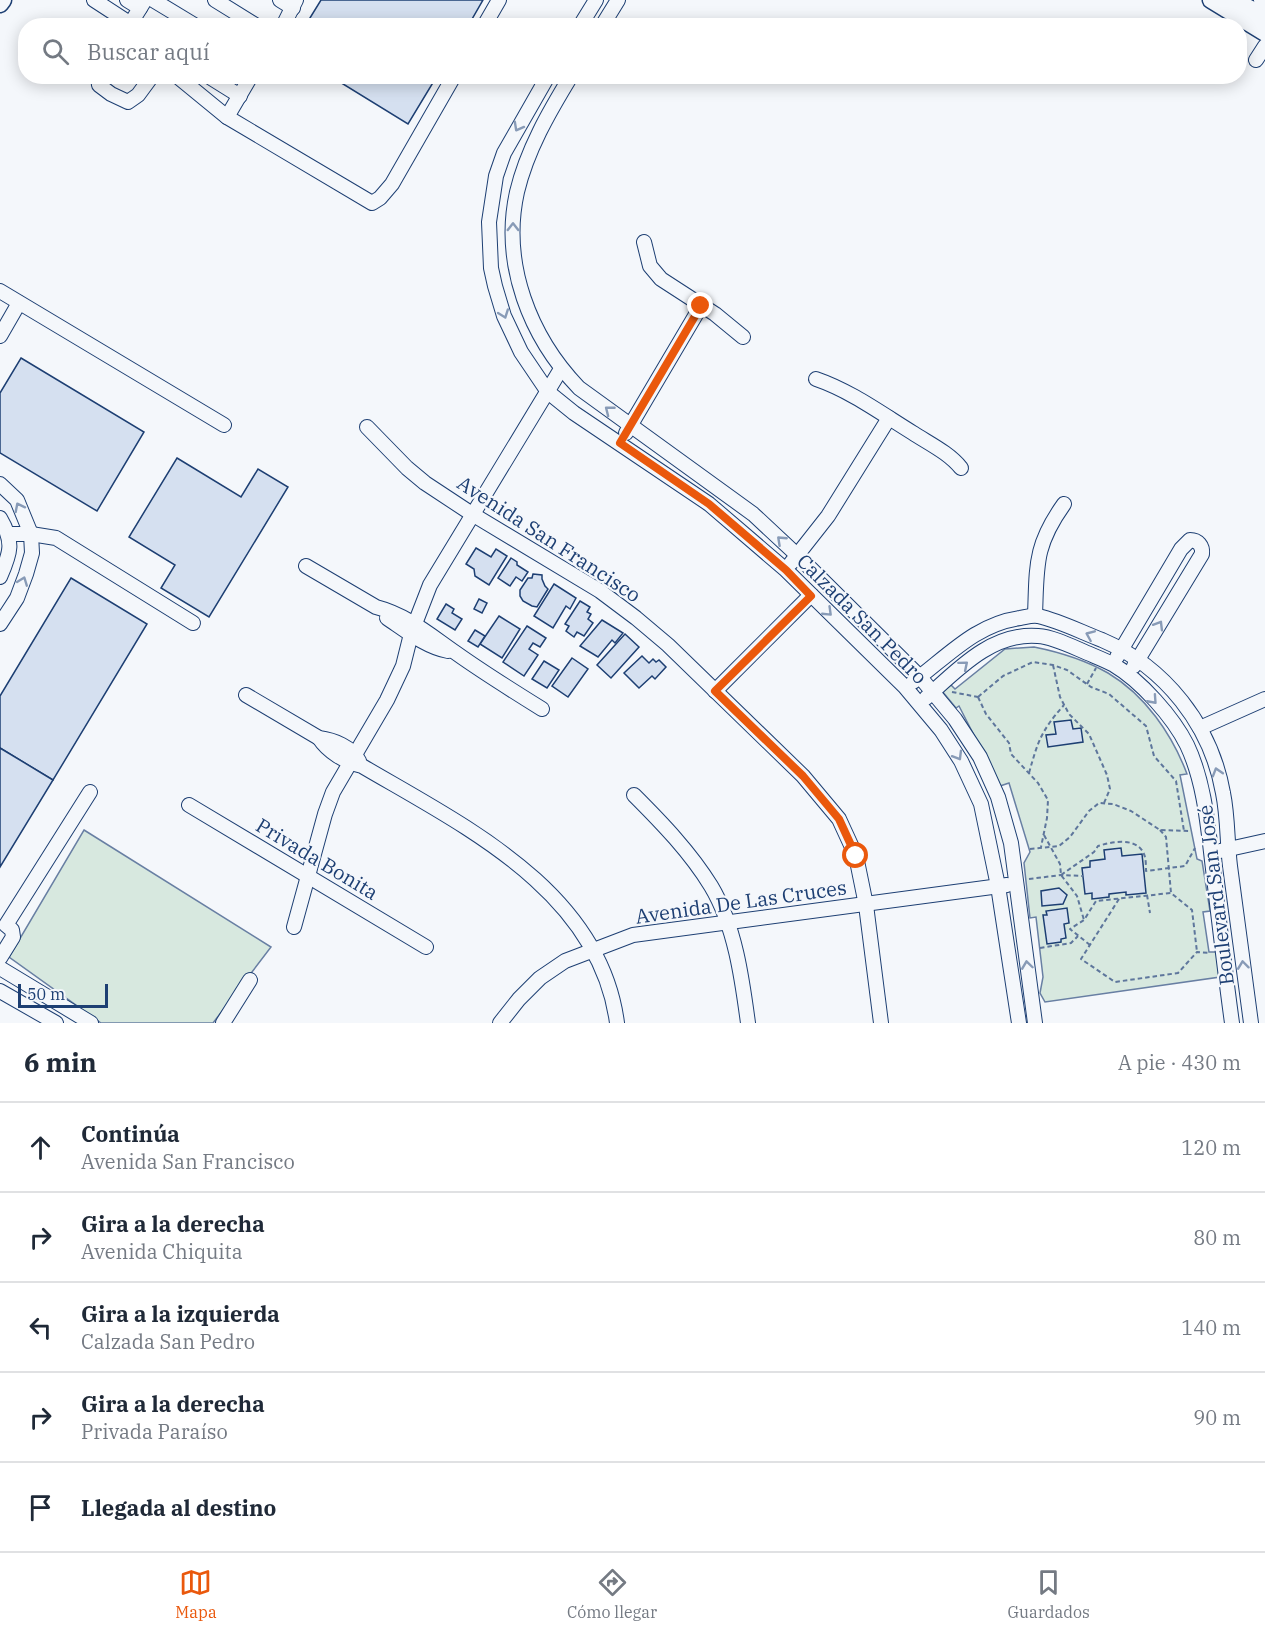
<!DOCTYPE html>
<html lang="es">
<meta charset="utf-8">
<style>
body{margin:0;font-family:"IBM Plex Serif",serif;background:#f2f2f3;color:#1f2937}
.scale{position:absolute;left:18px;bottom:15px;width:90px;box-sizing:border-box;padding-left:6px;border:3px solid #1d3f73;border-top:0;font-size:16px;line-height:21px;white-space:nowrap;color:#1d3f73;-webkit-text-stroke:4px #f4f7fb;paint-order:stroke}
.stop{position:absolute;width:18px;height:18px;margin:-14px;border:4px solid #ea580c;border-radius:50%;background:#fff}
.stop.end{background:#ea580c;border-color:#fff;box-shadow:0 2px 6px #0008}
.list{margin:0;padding:0;list-style:none}
h2{display:flex;justify-content:space-between;align-items:center;height:78px;margin:0;padding:0 24px;font-size:26px}
h2 small{font-size:20px;font-weight:400;color:#747a83}
.list li{display:grid;grid-template-columns:39px 1fr auto;gap:18px;align-items:center;box-sizing:border-box;height:90px;padding:0 24px;border-top:2px solid #e0e1e3}
.list b{display:block;font-size:22px;white-space:nowrap}
.list p{margin:0;font-size:20px;white-space:nowrap;color:#747a83}
.list em{font-size:20px;font-style:normal;color:#747a83}
.icon{flex:none;width:33px;height:33px;fill:none;stroke:currentColor;stroke-width:2;stroke-linecap:round;stroke-linejoin:round}
.map{position:relative;flex:none;width:1265px;height:1023px;overflow:hidden}
.search{position:absolute;background:#fff;box-shadow:0 3px 15px #0003;left:18px;right:18px;top:18px;height:66px;display:flex;align-items:center;gap:15px;box-sizing:border-box;padding:0 21px;border-radius:24px;color:#747a83;font-size:22px}
.sheet{height:528px;background:#fff}
nav{display:flex;justify-content:space-around;align-items:center;box-sizing:border-box;height:84px;border-top:2px solid #e0e1e3;background:#fff;font-size:16px;color:#747a83}
nav a{display:grid;justify-items:center;gap:3px}
nav .on{color:#ea580c}
.map>svg:first-child{display:block}
.green{fill:#d7e8df;stroke:#687fa3;stroke-width:1.5}
.building{fill:#d5e0f0;stroke:#1d3f73;stroke-width:1.5}
.lines{fill:none;stroke-linecap:round;stroke-linejoin:round}
.minor-casing{stroke:#1d3f73;stroke-width:16}
.major-casing{stroke:#1d3f73;stroke-width:19}
.path{stroke:#5e769c;stroke-width:2;stroke-dasharray:4.5 3;stroke-linecap:butt}
.minor{stroke:#f4f7fb;stroke-width:14}
.major{stroke:#f4f7fb;stroke-width:16}
.oneway{stroke:#889bb7}
.route{stroke:#ea580c;stroke-width:8}
.labels{text-anchor:middle;stroke-width:4.5;stroke-linejoin:round;paint-order:stroke}
.street-label{font-size:20px;fill:#1d3f73;stroke:#f4f7fb}
</style>
<div class="map">
<svg width="1265" height="1023" viewBox="0 0 1265 1023">
<rect width="100%" height="100%" fill="#f4f7fb"/>
<g class="green">
<path d="M1034,647C1059,652 1085,660 1108,673C1145,695 1172,734 1187,774L1180,775L1197,859L1202,861L1210,911L1203,912L1209,952H1217L1220,977L1045,1002L1040,993L1043,977L1036,917L1030,918L1024,863L1030,852L1009,783L1000,786L959,706L956,708L942,691L950,684L955,689L1005,649Z"/>
<path d="M84,830L271,947L213,1023H101L9,957Z"/>
</g>
<g class="building">
<path d="M321,0H483L468,26H305Z"/>
<path d="M330,76H437L408,124Z"/>
<path d="M21,358L144,432L97,511L0,453V393Z"/>
<path d="M177,458L241,497L258,469L288,487L209,617L161,588L175,565L129,537Z"/>
<path d="M476,548L491,557L496,549L507,556L489,585L475,576L474,569L466,564Z"/>
<path d="M511,558L517,562V565L528,572L522,581L516,577L510,586L498,578Z"/>
<path d="M533,574L542,575V579L545,586L548,589L537,607L532,606L523,601L520,596V590L528,578H532Z"/>
<path d="M71,578L147,624L53,780L0,748V696Z"/>
<path d="M554,584L576,598L570,609L566,606L553,628L534,616Z"/>
<path d="M479,599L487,603L482,613L474,609Z"/>
<path d="M580,601L590,607L587,612L591,614L588,619L593,623L584,636L577,632L574,637L566,631L569,626L565,624Z"/>
<path d="M446,604L454,609L452,613L462,619L455,630L437,619Z"/>
<path d="M499,616L520,629L502,658L480,644Z"/>
<path d="M602,620L623,633L615,643L612,640L598,657L580,646Z"/>
<path d="M527,626L546,638L540,647L533,643L529,649L538,655L524,676L503,662Z"/>
<path d="M475,630L485,636L478,647L468,641Z"/>
<path d="M625,634L639,647L611,678L597,665Z"/>
<path d="M642,656L649,663L653,659L656,662L659,660L666,667L655,679L652,676L639,688L624,673Z"/>
<path d="M572,658L588,669L568,697L552,686Z"/>
<path d="M544,661L559,670L547,688L532,679Z"/>
<path d="M1071,720L1073,729L1081,728L1083,742L1048,747L1046,735L1056,734L1054,722Z"/>
<path d="M0,748L53,780L0,867Z"/>
<path d="M1121,848L1122,856L1142,854L1146,893L1126,895V892L1109,894V897L1092,899V893L1085,894L1082,868L1090,867V861L1105,859L1104,850Z"/>
<path d="M1059,888L1067,895L1063,904L1042,906L1041,891Z"/>
<path d="M1067,908L1069,923L1064,924L1066,938L1061,939V942L1047,944L1043,915H1047L1046,911Z"/>
</g>
<g class="lines">
<g class="minor-casing">
<g id="minor">
<path d="M94,0L134,26"/>
<path d="M127,0L140,8"/>
<path d="M153,0L196,26"/>
<path d="M215,0L257,26"/>
<path d="M280,0L293,8"/>
<path d="M129,26L145,0"/>
<path d="M283,26L296,0"/>
<path d="M484,26L499,0"/>
<path d="M580,26L596,0"/>
<path d="M602,26L618,0"/>
<path d="M1256,60L1265,46"/>
<path d="M98,76L99,85L111,94L128,102L138,95L152,76"/>
<path d="M177,76L227,117L372,203L380,198L392,184L454,76"/>
<path d="M208,76L240,96"/>
<path d="M548,76L504,153L496,176L489,222L491,268L495,286L504,316L521,352L548,392L574,413L709,504L786,570L905,687L941,730L961,761L981,804L998,886L1019,1023"/>
<path d="M571,76C549,112 527,150 517,192C501,264 530,337 579,388L753,514L797,555L920,677L955,719L980,757L998,797L1011,843L1035,1023"/>
<path d="M227,117L251,76"/>
<path d="M644,242L650,266L661,279L715,314L743,337"/>
<path d="M0,291L224,425"/>
<path d="M0,336L19,303"/>
<path d="M816,379C851,391 882,414 913,433C930,444 949,453 961,468"/>
<path d="M367,427L407,468L425,483L472,514L600,591L636,618L668,645L803,776L839,819L856,856L866,905L881,1023"/>
<path d="M626,433L701,306"/>
<path d="M0,484L17,500L31,534L32,553L26,574L17,598L0,624"/>
<path d="M0,518C14,542 11,552 0,577"/>
<path d="M9,534H31L56,538L193,623"/>
<path d="M791,563L828,516L889,418"/>
<path d="M306,566L376,607C407,615 430,635 456,653C484,673 513,691 542,709"/>
<path d="M1035,615C1037,566 1034,546 1064,504"/>
<path d="M387,618C405,630 426,647 448,651"/>
<path d="M1117,657L1181,549L1190,540C1198,540 1203,546 1202,554L1134,666"/>
<path d="M913,682C948,656 976,624 1020,618C1026,617 1032,615 1038,616C1060,621 1081,632 1102,640C1165,667 1211,725 1223,793C1228,817 1227,842 1230,866C1237,918 1244,971 1251,1023"/>
<path d="M715,691L811,595"/>
<path d="M246,695L319,738C334,740 352,747 359,761"/>
<path d="M926,698C957,670 992,632 1038,636C1053,637 1071,646 1085,652C1094,656 1105,660 1114,665C1141,681 1173,717 1187,745C1205,783 1208,828 1213,869C1219,921 1225,972 1232,1023"/>
<path d="M1200,728L1265,699"/>
<path d="M319,738C328,752 345,762 362,766C464,826 600,891 617,1023"/>
<path d="M634,795C662,823 690,852 711,886C735,926 742,978 748,1023"/>
<path d="M189,805L426,947"/>
<path d="M1220,851L1265,841"/>
<path d="M294,927L325,814L333,792L387,700L403,666L411,634L430,585L561,369"/>
<path d="M0,958L13,937L12,930L6,925L90,792"/>
<path d="M0,968L91,1023"/>
<path d="M0,991L56,1023"/>
<path d="M223,1023L250,980"/>
<path d="M500,1023L519,999L540,978L565,961L633,935L1007,885"/>
</g>
</g>
<g class="major-casing">
<g id="major">
<path d="M1211,0L1265,33"/>
<path d="M1233,0L1265,16"/>
<path d="M1262,0L1265,2"/>
<path d="M0,4L3,0"/>
</g>
</g>
<g class="path">
<path d="M1053,665L1060,697L1069,714L1089,734L1107,775L1110,789L1104,803"/>
<path d="M1087,684L1096,668"/>
<path d="M952,692L978,697"/>
<path d="M978,697L1003,676L1033,662L1053,665L1067,670L1091,687L1109,694L1146,726L1154,756L1176,781L1184,831"/>
<path d="M978,697L986,714L1009,743L1011,754L1038,783L1048,800L1047,818L1041,847"/>
<path d="M1029,773C1038,741 1041,731 1064,705"/>
<path d="M1160,830L1166,837L1171,893"/>
<path d="M1044,835L1060,864L1061,875L1077,896L1084,920"/>
<path d="M1030,849L1059,846L1070,837L1089,811L1099,803L1113,804L1131,811L1160,830L1191,831"/>
<path d="M1061,875L1094,852L1098,846C1111,842 1135,837 1143,852C1146,857 1146,865 1146,871L1185,866L1195,848"/>
<path d="M1029,879L1061,875L1083,876"/>
<path d="M1147,895L1150,913"/>
<path d="M1119,899L1081,959L1115,982L1178,973L1197,952L1209,953"/>
<path d="M1090,945L1070,929L1084,920L1096,901L1171,893L1192,910L1197,952"/>
<path d="M1040,948L1071,943L1078,936"/>
</g>
<use href="#minor" class="minor"/>
<use href="#major" class="major"/>
</g>
<defs><path id="oneway-chevron" d="M-2-3.5L2.5 0L-2 3.5" fill="none" stroke-width="1.6" stroke-linecap="round" stroke-linejoin="round" transform="scale(1.5)"/></defs>
<g class="oneway">
<use href="#oneway-chevron" transform="translate(518 127) rotate(119)"/>
<use href="#oneway-chevron" transform="translate(513 227) rotate(-90)"/>
<use href="#oneway-chevron" transform="translate(504 314) rotate(70)"/>
<use href="#oneway-chevron" transform="translate(609 410) rotate(-142)"/>
<use href="#oneway-chevron" transform="translate(19 507) rotate(-117)"/>
<use href="#oneway-chevron" transform="translate(781 540) rotate(-137)"/>
<use href="#oneway-chevron" transform="translate(23 581) rotate(-69)"/>
<use href="#oneway-chevron" transform="translate(828 612) rotate(44)"/>
<use href="#oneway-chevron" transform="translate(1159 625) rotate(-59)"/>
<use href="#oneway-chevron" transform="translate(1090 635) rotate(-157)"/>
<use href="#oneway-chevron" transform="translate(964 665) rotate(-40)"/>
<use href="#oneway-chevron" transform="translate(1153 700) rotate(48)"/>
<use href="#oneway-chevron" transform="translate(958 756) rotate(59)"/>
<use href="#oneway-chevron" transform="translate(1217 772) rotate(-107)"/>
<use href="#oneway-chevron" transform="translate(1027 965) rotate(-98)"/>
<use href="#oneway-chevron" transform="translate(1243 965) rotate(-97)"/>
</g>
<g class="lines">
<path class="route" d="M701,306L620,443L709,504L786,570L811,596L715,691L803,776L839,819L856,856"/>
</g>
<g class="labels">
<g class="street-label">
<text transform="translate(549 539) rotate(33)" y="7">Avenida San Francisco</text>
<text transform="translate(862 619) rotate(45)" y="7">Calzada San Pedro</text>
<text transform="translate(317 859) rotate(31)" y="7">Privada Bonita</text>
<text transform="translate(1216 895) rotate(-97)" y="7">Boulevard San José</text>
<text transform="translate(741 902) rotate(-8)" y="7">Avenida De Las Cruces</text>
</g>
</g>
</svg>
<div class="scale">50 m</div>
<div class="stop" style="left:856px;top:856px"></div>
<div class="stop end" style="left:701px;top:306px"></div>
<div class="search"><svg class="icon" aria-label="search" viewBox="0 0 24 24"><circle cx="10" cy="10" r="6"/><path d="M15 15l6 6"/></svg>Buscar aquí</div>
</div>
<section class="sheet">
<h2>6 min<small>A pie · 430 m</small></h2>
<ul class="list">
<li><svg class="icon" aria-label="ahead" viewBox="0 0 24 24"><path d="M12 20V5M6 11l6-6 6 6"/></svg><div><b>Continúa</b><p>Avenida San Francisco</p></div><em>120 m</em></li>
<li><svg class="icon" aria-label="right" viewBox="0 0 24 24"><path d="M7 20v-9h11M14 6l5 5-5 5"/></svg><div><b>Gira a la derecha</b><p>Avenida Chiquita</p></div><em>80 m</em></li>
<li><svg class="icon" aria-label="left" viewBox="0 0 24 24"><path d="M17 20v-9H6M10 6l-5 5 5 5"/></svg><div><b>Gira a la izquierda</b><p>Calzada San Pedro</p></div><em>140 m</em></li>
<li><svg class="icon" aria-label="right" viewBox="0 0 24 24"><path d="M7 20v-9h11M14 6l5 5-5 5"/></svg><div><b>Gira a la derecha</b><p>Privada Paraíso</p></div><em>90 m</em></li>
<li><svg class="icon" aria-label="arrive" viewBox="0 0 24 24"><path d="M6 21V4h12l-3 4 3 4H6"/></svg><div><b>Llegada al destino</b></div></li>
</ul>
</section>
<nav>
<a class="on"><svg class="icon" aria-label="map" viewBox="0 0 24 24"><path d="M3 6l6-2 6 2 6-2v14l-6 2-6-2-6 2zM9 4v14M15 6v14"/></svg>Mapa</a>
<a><svg class="icon" aria-label="directions" viewBox="0 0 24 24"><path d="M12 3l9 9-9 9-9-9zM9 14v-3h6M13 9l2 2-2 2"/></svg>Cómo llegar</a>
<a><svg class="icon" aria-label="saved" viewBox="0 0 24 24"><path d="M7 4h10v16l-5-4-5 4z"/></svg>Guardados</a>
</nav>
